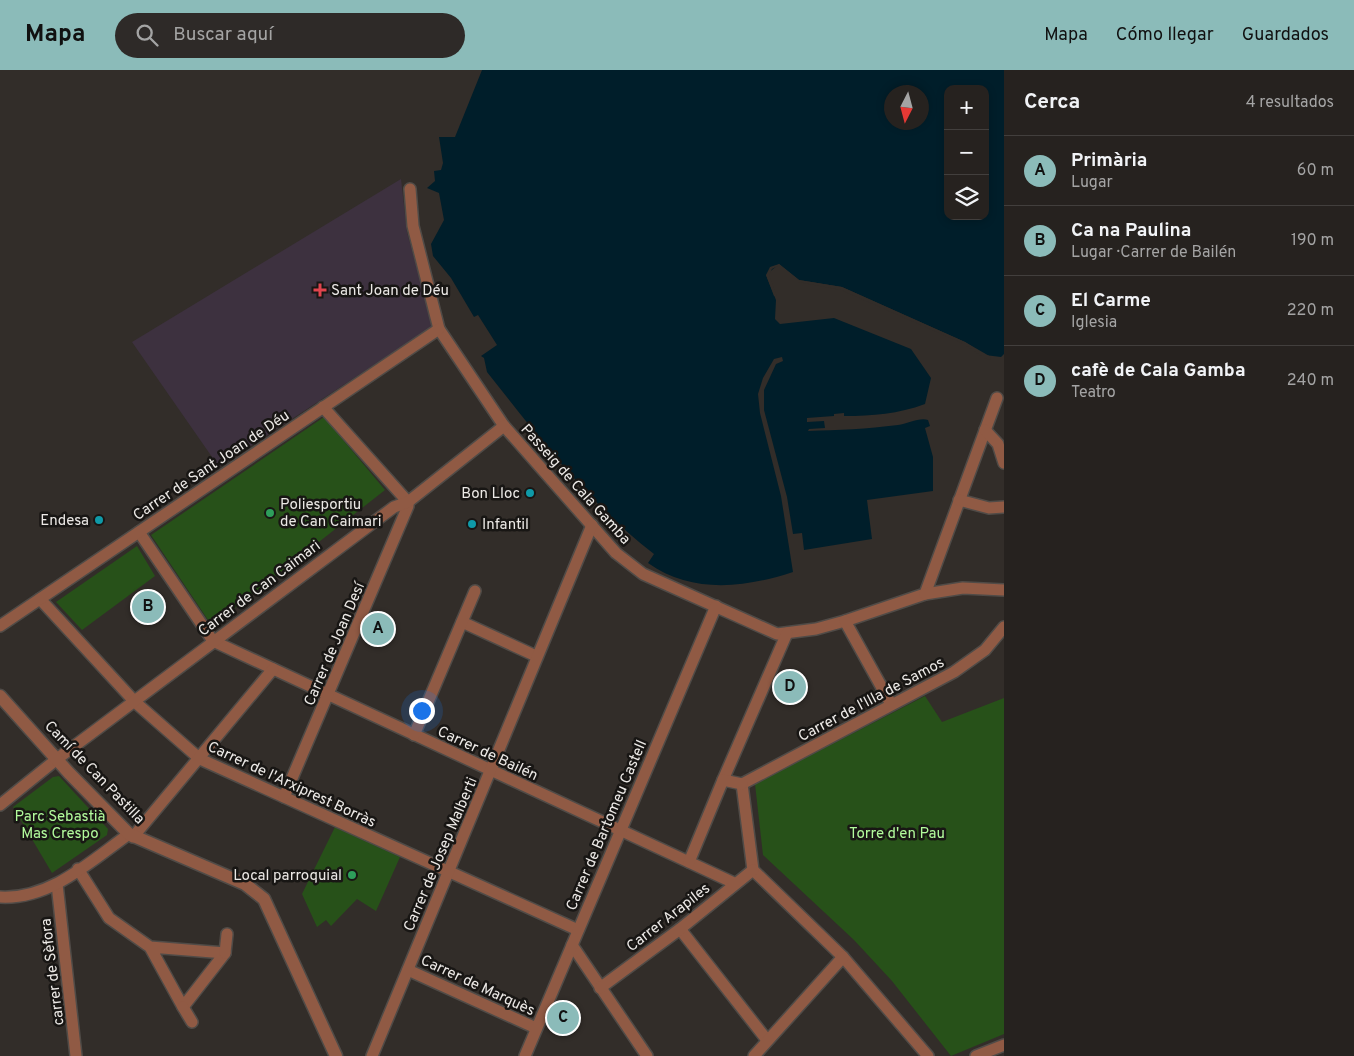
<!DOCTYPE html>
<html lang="es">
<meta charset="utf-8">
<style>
body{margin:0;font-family:Overpass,sans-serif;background:#2e2a28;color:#f1f3f6}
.controls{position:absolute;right:15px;top:15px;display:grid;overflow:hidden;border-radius:10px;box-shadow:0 2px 8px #0003}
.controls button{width:45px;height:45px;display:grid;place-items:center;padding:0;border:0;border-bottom:1px solid #423f3d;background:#26221f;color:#f1f3f6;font:25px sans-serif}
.compass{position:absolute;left:884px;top:15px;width:45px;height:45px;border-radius:50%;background:#26221f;box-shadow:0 2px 8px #0003;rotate:186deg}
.you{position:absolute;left:421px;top:640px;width:18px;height:18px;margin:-12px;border:4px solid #fff;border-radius:50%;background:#1a73e8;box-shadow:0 0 0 8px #1a73e833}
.badge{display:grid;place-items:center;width:32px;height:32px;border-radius:50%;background:#8bbbb9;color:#111;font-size:16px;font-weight:700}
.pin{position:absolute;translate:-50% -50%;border:2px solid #fff;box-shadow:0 1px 5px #0006}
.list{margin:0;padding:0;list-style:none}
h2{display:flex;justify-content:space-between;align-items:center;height:65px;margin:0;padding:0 20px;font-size:21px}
h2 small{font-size:16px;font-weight:400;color:#a4a4a4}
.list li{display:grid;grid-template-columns:32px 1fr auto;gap:15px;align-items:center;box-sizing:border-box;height:70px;padding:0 20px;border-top:1px solid #423f3d}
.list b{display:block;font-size:19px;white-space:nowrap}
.list p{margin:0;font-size:16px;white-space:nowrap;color:#a4a4a4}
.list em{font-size:16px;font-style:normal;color:#a4a4a4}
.icon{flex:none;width:28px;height:28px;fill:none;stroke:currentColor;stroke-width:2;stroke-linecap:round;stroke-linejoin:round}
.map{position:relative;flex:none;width:1004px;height:986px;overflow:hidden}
header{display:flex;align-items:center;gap:30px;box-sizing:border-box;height:70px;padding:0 25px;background:#8bbbb9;color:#111}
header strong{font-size:24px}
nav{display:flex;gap:28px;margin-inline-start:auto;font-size:18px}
.search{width:350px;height:45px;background:#2e2a28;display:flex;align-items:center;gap:12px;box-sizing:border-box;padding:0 18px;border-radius:28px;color:#a4a4a4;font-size:19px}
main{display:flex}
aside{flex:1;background:#26221f}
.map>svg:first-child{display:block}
.medical{fill:#3d313f}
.green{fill:#275119}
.water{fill:#001e2a;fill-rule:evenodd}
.pier{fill:#322d29}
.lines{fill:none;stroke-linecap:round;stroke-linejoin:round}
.minor-casing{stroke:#504b47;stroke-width:14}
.tertiary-casing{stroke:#504b47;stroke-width:15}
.minor{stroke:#905a44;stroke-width:11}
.tertiary{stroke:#905a44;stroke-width:12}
.health-dot{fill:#e0444e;stroke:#181614;stroke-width:2}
.culture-dot{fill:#0f9aa8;stroke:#181614;stroke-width:2}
.leisure-dot{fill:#2e9e5b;stroke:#181614;stroke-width:2}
.labels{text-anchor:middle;stroke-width:5;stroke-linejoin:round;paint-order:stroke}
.poi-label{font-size:15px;fill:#ece9e6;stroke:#181614;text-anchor:start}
.street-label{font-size:15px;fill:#ece9e6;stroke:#181614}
.park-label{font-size:15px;fill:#b2fb9c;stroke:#181614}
</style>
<header>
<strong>Mapa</strong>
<div class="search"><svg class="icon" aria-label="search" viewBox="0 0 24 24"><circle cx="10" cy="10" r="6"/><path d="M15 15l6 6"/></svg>Buscar aquí</div>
<nav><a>Mapa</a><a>Cómo llegar</a><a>Guardados</a></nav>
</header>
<main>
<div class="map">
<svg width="1004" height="986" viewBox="0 0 1004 986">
<rect width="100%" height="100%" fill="#322d29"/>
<path class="medical" d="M401,109L407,162L433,256L219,397L132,272Z"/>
<g class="green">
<path d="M324,347L385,420L212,556L151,465Z"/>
<path d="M137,476L155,506L82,560L56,532Z"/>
<path d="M925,626L942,652L1004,628V964L951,986L892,911L854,870L763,785L755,714Z"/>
<path d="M59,706L108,759L107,765L52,803L13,737L53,707Z"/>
<path d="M335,757L400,787L376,841L357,829L331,856L326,850L317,857L302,824Z"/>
</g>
<path class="water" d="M482,0H1004V284L1001,287L985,285L965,272L842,217L799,210L779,194L766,205L776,230L775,249L780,254L834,248L911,279L931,308L925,334C898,344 873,346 844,346V343L834,344V346L807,348V352L824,351L825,358L809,359L808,361C838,360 867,359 898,355C907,354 920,347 928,350L930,356L925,358L933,387V421L867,430L872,469L804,480L802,463L793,464L787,427L764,340V320L776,294L783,291L782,287L774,289L763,308L758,324L760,343L781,426L793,502C745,518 691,524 648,493L654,484C589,434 538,366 487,302L484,288L481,286L497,275L478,245L474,247L451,208L433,186L431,174L444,150L439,123L427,118L435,111L434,101L441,100L443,93L439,67H455ZM948,19H985V146H948ZM892,22H922V52H892Z"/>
<path class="pier" d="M779,194L799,210L842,217L965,272L991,287L990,290L984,288L964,274L841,220L798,212L778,196L772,199L769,205L777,226H774L766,205L770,197Z"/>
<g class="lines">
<g class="minor-casing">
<g id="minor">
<path d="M410,119L413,156L439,259L504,356L616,483L643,504L777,564L816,559L845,551L925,524L997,328"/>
<path d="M323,337L408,432"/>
<path d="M985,360L998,374L1004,393"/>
<path d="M959,430L989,438L1004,437"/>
<path d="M139,462L213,571L734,813"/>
<path d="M925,524L963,518L1004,520"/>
<path d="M40,529L135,632L200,689L578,860"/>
<path d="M845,551L891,634"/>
<path d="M462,552L536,586"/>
<path d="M0,556L439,259"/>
<path d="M414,665L475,521"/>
<path d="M723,710L787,563"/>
<path d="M742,714L753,800L843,887L928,986"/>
<path d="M742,714L954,602L985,580L1004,557"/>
<path d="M284,727L408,436V432"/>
<path d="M0,735L57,689L394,437L408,432L504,356"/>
<path d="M133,767L273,599"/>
<path d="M689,792L723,710L742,714"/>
<path d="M78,799L109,848L150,877L183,937L225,883L150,877"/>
<path d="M57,814L76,986"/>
<path d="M0,827C50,830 91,791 129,764"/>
<path d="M680,859L767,970"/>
<path d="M572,875L647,986"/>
<path d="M225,883L227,864"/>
<path d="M408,900L536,958"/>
<path d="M600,918L680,859L753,800"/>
<path d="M183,937L192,952"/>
<path d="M372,986L592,455"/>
<path d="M525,986L716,536"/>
<path d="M754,986L843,887"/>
<path d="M976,986L1004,975"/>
</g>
</g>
<g class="tertiary-casing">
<path id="tertiary" d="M0,626L69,703L129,764L245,814L264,829L336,986"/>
</g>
<use href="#minor" class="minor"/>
<use href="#tertiary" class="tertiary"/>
</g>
<path class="health-dot" d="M317.5 212.5h5v5h5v5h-5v5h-5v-5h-5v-5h5z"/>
<g class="culture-dot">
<circle cx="530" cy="423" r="5"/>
<circle cx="99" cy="450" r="5"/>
<circle cx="472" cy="454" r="5"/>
</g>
<g class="leisure-dot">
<circle cx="270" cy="443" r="5"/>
<circle cx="352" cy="805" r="5"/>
</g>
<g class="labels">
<g class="poi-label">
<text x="331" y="225">Sant Joan de Déu</text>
<text x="520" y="428" text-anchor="end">Bon Lloc</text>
<text x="280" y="439">Poliesportiu<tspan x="280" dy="17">de Can Caimari</tspan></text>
<text x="89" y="455" text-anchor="end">Endesa</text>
<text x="482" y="459">Infantil</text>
<text x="342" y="810" text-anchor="end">Local parroquial</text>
</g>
<g class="street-label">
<text transform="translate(211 395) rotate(-34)" y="5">Carrer de Sant Joan de Déu</text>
<text transform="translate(576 414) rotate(48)" y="5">Passeig de Cala Gamba</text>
<text transform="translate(259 518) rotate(-37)" y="5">Carrer de Can Caimari</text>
<text transform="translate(334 574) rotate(-67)" y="5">Carrer de Joan Desí</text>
<text transform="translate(871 629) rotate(-28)" y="5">Carrer de l'Illa de Samos</text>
<text transform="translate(488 683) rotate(25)" y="5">Carrer de Bailén</text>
<text transform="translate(95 702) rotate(46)" y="5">Camí de Can Pastilla</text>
<text transform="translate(292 714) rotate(25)" y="5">Carrer de l'Arxiprest Borràs</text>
<text transform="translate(606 755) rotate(-67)" y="5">Carrer de Bartomeu Castell</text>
<text transform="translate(440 784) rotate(-67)" y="5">Carrer de Josep Malberti</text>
<text transform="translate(668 847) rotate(-38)" y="5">Carrer Arapiles</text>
<text transform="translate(52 902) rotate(-97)" y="5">carrer de Sèfora</text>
<text transform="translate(478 915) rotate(25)" y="5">Carrer de Marquès</text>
</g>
<g class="park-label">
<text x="60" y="751">Parc Sebastià<tspan x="60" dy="17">Mas Crespo</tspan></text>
<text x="897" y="768">Torre d'en Pau</text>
</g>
</g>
</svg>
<div class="controls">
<button>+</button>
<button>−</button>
<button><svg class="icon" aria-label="layers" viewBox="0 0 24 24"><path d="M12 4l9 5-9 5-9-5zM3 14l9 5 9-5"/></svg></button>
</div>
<svg class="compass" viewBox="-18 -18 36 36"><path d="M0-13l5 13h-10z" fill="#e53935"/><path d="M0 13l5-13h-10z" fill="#a4a4a4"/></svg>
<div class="you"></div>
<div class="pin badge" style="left:378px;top:559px">A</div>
<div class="pin badge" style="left:148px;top:537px">B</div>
<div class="pin badge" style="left:563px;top:948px">C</div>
<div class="pin badge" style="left:790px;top:617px">D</div>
</div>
<aside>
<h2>Cerca<small>4 resultados</small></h2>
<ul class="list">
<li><span class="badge">A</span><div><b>Primària</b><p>Lugar</p></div><em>60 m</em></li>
<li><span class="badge">B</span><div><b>Ca na Paulina</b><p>Lugar · Carrer de Bailén</p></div><em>190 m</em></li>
<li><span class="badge">C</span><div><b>El Carme</b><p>Iglesia</p></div><em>220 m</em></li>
<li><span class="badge">D</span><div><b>cafè de Cala Gamba</b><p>Teatro</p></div><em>240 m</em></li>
</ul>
</aside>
</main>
